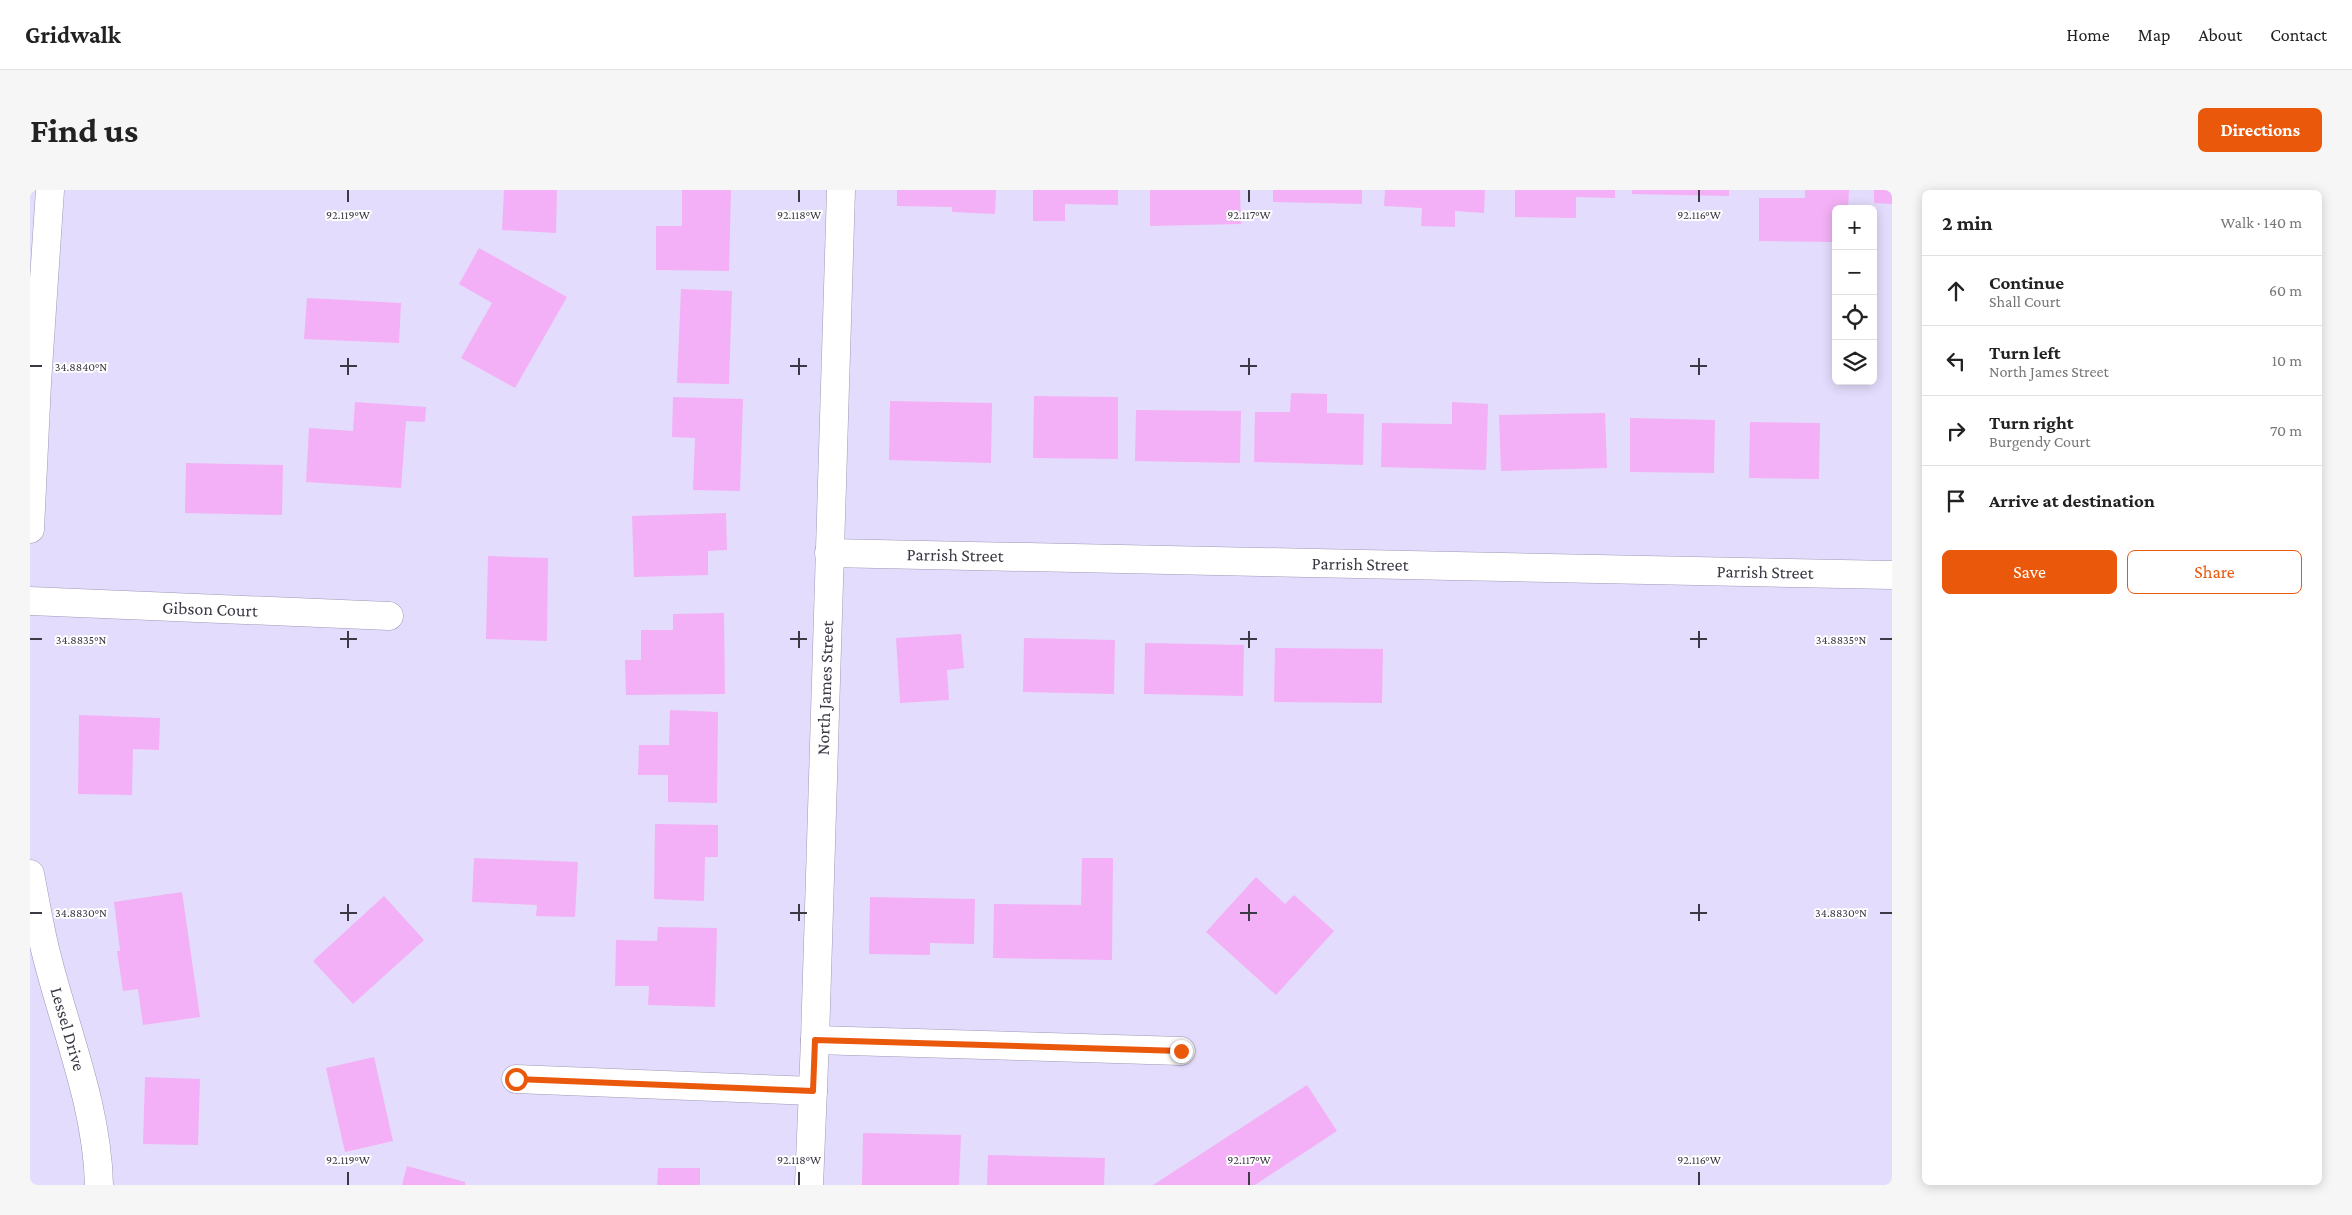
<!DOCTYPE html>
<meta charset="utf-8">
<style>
body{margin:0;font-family:"Crimson Pro",serif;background:#f6f6f6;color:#222}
.controls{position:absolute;right:15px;top:15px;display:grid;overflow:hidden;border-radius:8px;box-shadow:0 2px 12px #0003}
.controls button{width:45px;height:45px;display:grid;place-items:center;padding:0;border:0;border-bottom:1px solid #e0e0e0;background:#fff;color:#222;font:25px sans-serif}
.stop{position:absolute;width:15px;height:15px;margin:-11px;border:4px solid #ea580c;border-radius:50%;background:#fff}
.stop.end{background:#ea580c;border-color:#fff;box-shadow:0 1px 5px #0008}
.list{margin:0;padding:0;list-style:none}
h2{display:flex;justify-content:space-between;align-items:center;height:65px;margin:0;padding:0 20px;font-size:21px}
h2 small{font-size:16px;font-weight:400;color:#767676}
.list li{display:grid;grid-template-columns:32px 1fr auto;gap:15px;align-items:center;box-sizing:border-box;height:70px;padding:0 20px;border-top:1px solid #e0e0e0}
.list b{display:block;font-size:19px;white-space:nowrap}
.list p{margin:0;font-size:16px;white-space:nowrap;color:#767676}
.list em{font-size:16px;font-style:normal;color:#767676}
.actions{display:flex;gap:10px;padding:15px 20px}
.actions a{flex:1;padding:11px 0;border:1px solid #ea580c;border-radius:8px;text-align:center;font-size:18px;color:#ea580c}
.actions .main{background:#ea580c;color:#fff}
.icon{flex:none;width:28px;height:28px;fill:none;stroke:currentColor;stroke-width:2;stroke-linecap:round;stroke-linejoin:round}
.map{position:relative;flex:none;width:1862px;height:995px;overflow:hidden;border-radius:8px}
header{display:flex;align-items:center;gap:30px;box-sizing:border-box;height:70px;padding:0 25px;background:#fff;border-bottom:1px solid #e0e0e0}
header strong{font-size:24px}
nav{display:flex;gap:28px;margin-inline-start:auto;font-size:18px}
.intro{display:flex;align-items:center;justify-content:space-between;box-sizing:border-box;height:120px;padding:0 30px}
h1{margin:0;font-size:35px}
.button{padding:12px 22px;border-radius:8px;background:#ea580c;color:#fff;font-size:18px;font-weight:700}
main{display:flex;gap:30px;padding:0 30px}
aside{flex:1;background:#fff;border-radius:8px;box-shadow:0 2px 12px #0003}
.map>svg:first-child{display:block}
.building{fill:#f3b0f6}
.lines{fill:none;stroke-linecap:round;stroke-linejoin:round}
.minor-casing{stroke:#9f98b5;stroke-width:29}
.minor{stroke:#fff;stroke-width:28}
.route{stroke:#ea580c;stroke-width:6}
.ticks{fill:none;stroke:#3c3945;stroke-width:2}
.labels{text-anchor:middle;stroke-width:4;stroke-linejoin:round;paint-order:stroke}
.street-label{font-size:18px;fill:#3c3945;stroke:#fff}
.ticks-label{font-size:12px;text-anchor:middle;fill:#3c3945;stroke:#fff;stroke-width:4;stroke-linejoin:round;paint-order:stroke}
</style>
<header>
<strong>Gridwalk</strong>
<nav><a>Home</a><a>Map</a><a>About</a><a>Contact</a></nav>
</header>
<div class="intro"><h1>Find us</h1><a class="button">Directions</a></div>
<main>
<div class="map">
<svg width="1862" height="995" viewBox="0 0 1862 995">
<rect width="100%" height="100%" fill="#e4dcfc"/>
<g class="building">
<path d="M474,0H527L526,43L472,40Z"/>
<path d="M652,0H701L699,81L626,80V36H652Z"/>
<path d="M867,0H966L965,24L922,22V17L867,16Z"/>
<path d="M1003,0H1088V15L1035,14V31H1003Z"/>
<path d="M1120,0H1210L1211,34L1120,36Z"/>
<path d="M1243,0H1332V14L1243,12Z"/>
<path d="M1355,0H1455L1454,23L1425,21V37L1391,36L1392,18L1354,16Z"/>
<path d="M1485,0H1585V8L1546,7V28L1485,27Z"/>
<path d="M1602,0H1699V6L1602,4Z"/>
<path d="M1775,0H1819L1818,19H1806V52L1729,51V8H1775Z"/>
<path d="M1844,0H1862V14L1844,13Z"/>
<path d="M449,58L537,107L485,198L431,168L462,113L429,94Z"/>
<path d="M651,99L702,101L699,194L647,193Z"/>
<path d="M277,108L371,113L369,153L274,149Z"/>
<path d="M1261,203L1297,204V223L1334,224L1333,275L1224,272L1225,222H1260Z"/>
<path d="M1004,206L1088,207V269L1003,268Z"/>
<path d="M643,207L713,209L710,301L663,300L665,248L642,247Z"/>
<path d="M860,211L962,213L961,273L859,270Z"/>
<path d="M325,212L396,217L395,232L376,231L371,298L276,292L279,238L323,241Z"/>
<path d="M1422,212L1458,214L1456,280L1351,277L1352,233L1422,234Z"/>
<path d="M1106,220L1211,221L1210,273L1105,271Z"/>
<path d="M1575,223L1577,278L1471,281L1469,225Z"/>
<path d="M1600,228L1685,230L1684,283L1600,282Z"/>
<path d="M1720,232L1790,233L1789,289L1719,288Z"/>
<path d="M156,273L253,275L252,325L155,323Z"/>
<path d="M696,323L697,360L678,361V385L604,387L602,326Z"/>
<path d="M458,366L518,368L517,451L456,449Z"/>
<path d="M694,423L695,504L596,505L595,470H611V440H643V424Z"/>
<path d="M931,444L934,478L917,480L919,510L870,513L866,448Z"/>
<path d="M994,448L1085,450L1084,504L993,502Z"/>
<path d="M1115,453L1214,455L1213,506L1114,504Z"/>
<path d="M1245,458L1353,459L1352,513L1244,512Z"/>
<path d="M640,520L688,522L687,613L638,612V585H608L609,555H639Z"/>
<path d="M49,525L130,528L129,560L103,559L102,605L48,604Z"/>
<path d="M625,634L688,635V667H675L674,711L624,709Z"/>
<path d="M444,668L548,672L545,727L506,726L507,715L442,712Z"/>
<path d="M1052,668H1083L1082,770L963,768L964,714L1051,715Z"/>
<path d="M1226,687L1255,714L1264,705L1304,741L1246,805L1176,742Z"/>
<path d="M152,702L170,827L113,835L108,799L93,801L87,761H90L84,712Z"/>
<path d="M354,706L394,750L323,814L283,771Z"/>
<path d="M840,707L945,709L944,754L900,753V765L839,764Z"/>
<path d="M628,737L687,738L685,817L618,815L619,796H585L586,750L627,751Z"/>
<path d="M344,867L363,951L315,962L296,878Z"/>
<path d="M115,887L170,889L168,955L113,954Z"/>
<path d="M1277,895L1307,941L1225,995H1123Z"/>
<path d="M833,943L931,945L929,995H832Z"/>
<path d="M958,965L1075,968L1074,995H957Z"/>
<path d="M377,976L435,992V995H372Z"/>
<path d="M628,978H670V995H627Z"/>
</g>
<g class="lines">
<g class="minor-casing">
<g id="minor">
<path d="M0,339L7,193L20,0"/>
<path d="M799,363L1862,385"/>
<path d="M0,411L359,426"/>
<path d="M0,684C5,709 9,734 15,759C34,838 67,913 69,995"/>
<path d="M785,850L1151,861"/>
<path d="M486,889L783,901"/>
<path d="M779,995L785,850L811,0"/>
</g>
</g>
<use href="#minor" class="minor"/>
</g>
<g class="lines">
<path class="route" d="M486,889L783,901L785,850L1151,861"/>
</g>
<path class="ticks" d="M318,0V12M769,0V12M1219,0V12M1669,0V12M318,168V185M769,168V185M1219,168V185M1669,168V185M0,176H12M310,176H327M760,176H777M1210,176H1227M1660,176H1677M318,441V458M769,441V458M1219,441V458M1669,441V458M0,449H12M310,449H327M760,449H777M1210,449H1227M1660,449H1677M1850,449H1862M318,714V731M769,714V731M1219,714V731M1669,714V731M0,723H12M310,723H327M760,723H777M1210,723H1227M1660,723H1677M1850,723H1862M318,982V995M769,982V995M1219,982V995M1669,982V995"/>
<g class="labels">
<g class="street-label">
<text transform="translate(925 365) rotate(1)" y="6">Parrish Street</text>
<text transform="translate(1330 374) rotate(1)" y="6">Parrish Street</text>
<text transform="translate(1735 382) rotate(1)" y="6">Parrish Street</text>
<text transform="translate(180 419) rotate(2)" y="6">Gibson Court</text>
<text transform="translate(795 498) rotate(-88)" y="6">North James Street</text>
<text transform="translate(38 839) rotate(74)" y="6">Lessel Drive</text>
</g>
</g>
<g class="ticks-label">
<text x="318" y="29">92.119°W</text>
<text x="769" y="29">92.118°W</text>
<text x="1219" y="29">92.117°W</text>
<text x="1669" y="29">92.116°W</text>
<text x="51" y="181">34.8840°N</text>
<text x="51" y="454">34.8835°N</text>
<text x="1811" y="454">34.8835°N</text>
<text x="51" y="727">34.8830°N</text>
<text x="1811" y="727">34.8830°N</text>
<text x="318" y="974">92.119°W</text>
<text x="769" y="974">92.118°W</text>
<text x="1219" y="974">92.117°W</text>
<text x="1669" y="974">92.116°W</text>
</g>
</svg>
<div class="controls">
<button>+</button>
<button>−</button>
<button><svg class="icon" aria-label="locate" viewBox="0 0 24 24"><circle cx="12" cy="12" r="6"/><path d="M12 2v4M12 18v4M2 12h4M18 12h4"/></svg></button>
<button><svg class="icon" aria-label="layers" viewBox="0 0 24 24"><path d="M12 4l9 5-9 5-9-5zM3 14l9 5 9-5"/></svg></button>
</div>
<div class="stop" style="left:486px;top:889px"></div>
<div class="stop end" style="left:1151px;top:861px"></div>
</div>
<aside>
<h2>2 min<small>Walk · 140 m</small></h2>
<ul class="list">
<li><svg class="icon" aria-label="ahead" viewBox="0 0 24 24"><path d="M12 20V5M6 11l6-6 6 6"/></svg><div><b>Continue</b><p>Shall Court</p></div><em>60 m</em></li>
<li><svg class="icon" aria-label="left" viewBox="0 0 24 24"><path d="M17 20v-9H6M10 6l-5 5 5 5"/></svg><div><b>Turn left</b><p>North James Street</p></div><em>10 m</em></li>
<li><svg class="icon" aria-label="right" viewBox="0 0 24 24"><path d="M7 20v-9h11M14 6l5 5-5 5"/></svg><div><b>Turn right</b><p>Burgendy Court</p></div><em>70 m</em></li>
<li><svg class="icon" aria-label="arrive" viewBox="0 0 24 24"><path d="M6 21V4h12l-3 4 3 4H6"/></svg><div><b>Arrive at destination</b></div></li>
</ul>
<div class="actions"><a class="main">Save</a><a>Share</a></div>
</aside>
</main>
